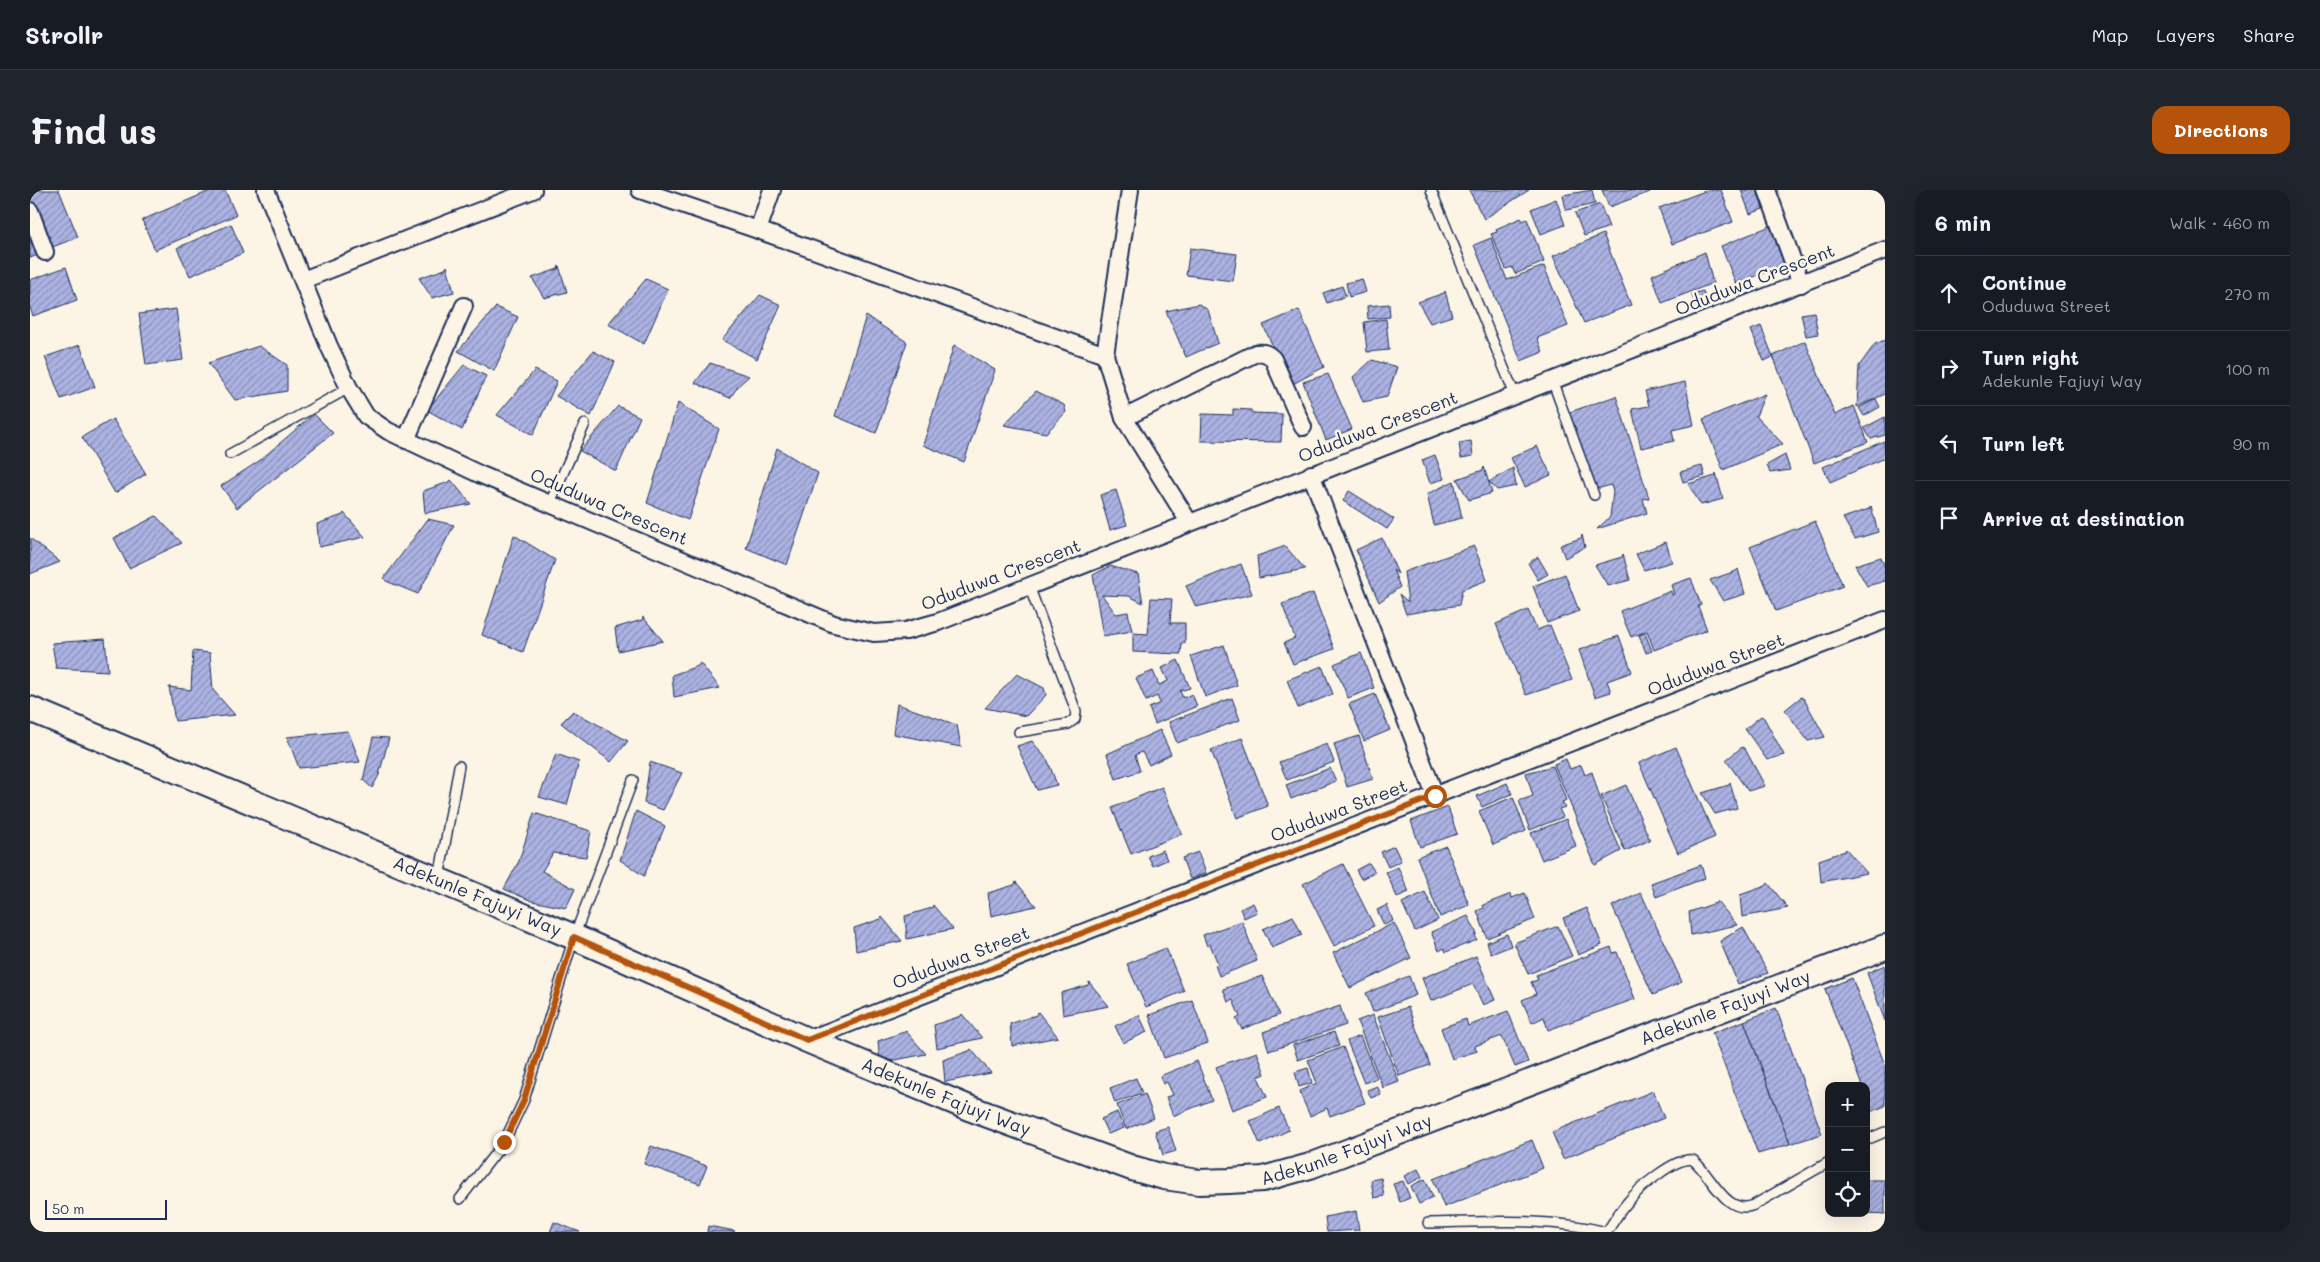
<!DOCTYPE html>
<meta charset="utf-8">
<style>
body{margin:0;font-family:Mali,sans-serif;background:#20242c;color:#f1f3f6}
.controls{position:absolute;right:15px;bottom:15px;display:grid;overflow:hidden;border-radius:10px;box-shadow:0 5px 20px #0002}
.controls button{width:45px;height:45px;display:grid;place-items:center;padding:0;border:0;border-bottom:1px solid #363941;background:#171b24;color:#f1f3f6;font:25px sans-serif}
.scale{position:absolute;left:15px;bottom:12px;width:122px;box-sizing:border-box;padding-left:5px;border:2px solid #1b2f5e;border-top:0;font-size:14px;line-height:18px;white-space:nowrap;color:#1b2f5e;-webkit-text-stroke:4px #fcf5e5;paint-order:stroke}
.stop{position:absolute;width:15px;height:15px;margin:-11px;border:4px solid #b45309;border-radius:50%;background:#fff}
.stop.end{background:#b45309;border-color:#fff;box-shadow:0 1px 5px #0008}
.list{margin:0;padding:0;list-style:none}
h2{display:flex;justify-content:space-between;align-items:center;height:65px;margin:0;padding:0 20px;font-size:21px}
h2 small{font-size:16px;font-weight:400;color:#9ea1a6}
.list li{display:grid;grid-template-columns:32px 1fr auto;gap:15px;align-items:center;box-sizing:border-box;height:75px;padding:0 20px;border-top:1px solid #363941}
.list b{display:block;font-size:19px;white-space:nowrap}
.list p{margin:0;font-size:16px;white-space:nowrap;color:#9ea1a6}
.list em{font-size:16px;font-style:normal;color:#9ea1a6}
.icon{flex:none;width:28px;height:28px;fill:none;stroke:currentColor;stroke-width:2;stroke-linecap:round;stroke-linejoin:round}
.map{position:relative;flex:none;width:1855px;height:1042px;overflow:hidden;border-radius:15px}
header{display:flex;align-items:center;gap:30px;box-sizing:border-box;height:70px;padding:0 25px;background:#171b24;border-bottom:1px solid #363941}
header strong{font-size:24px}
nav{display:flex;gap:28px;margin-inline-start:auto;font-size:18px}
.intro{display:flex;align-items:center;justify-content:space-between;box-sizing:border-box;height:120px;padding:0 30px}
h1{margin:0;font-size:35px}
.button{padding:12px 22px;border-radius:15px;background:#b45309;color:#fff;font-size:18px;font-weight:700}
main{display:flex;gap:30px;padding:0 30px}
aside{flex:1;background:#171b24;border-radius:15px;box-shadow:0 5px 20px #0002}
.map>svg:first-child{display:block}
.building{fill:url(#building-hatch);stroke:#1b2f5e}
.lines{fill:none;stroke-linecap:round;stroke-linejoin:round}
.lane-casing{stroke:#1b2f5e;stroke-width:12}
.street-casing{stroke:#1b2f5e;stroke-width:20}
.secondary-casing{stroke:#1b2f5e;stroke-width:28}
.lane{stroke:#fcf5e5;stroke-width:9}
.street{stroke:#fcf5e5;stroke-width:16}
.secondary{stroke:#fcf5e5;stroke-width:24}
.route{stroke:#b45309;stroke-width:6}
.labels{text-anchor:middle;stroke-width:5;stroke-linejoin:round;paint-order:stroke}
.street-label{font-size:18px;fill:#1b2f5e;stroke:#fcf5e5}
</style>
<header>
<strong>Strollr</strong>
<nav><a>Map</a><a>Layers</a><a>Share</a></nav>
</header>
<div class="intro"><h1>Find us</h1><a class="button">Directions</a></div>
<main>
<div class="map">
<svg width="1855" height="1042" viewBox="0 0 1855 1042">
<defs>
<pattern id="building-hatch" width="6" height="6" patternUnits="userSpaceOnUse" patternTransform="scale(1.25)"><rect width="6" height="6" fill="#acb2e2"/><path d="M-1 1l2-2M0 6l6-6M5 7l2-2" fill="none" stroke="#8b91ba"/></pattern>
</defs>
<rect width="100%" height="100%" fill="#fcf5e5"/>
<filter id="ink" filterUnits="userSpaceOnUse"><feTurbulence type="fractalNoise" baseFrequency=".02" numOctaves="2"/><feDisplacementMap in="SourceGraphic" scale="10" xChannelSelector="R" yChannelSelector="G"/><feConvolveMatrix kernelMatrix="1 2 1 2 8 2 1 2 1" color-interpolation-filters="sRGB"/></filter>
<g filter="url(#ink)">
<g class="building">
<path d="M0,0H29L48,47L20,58L0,10Z"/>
<path d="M182,0H195L206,25L125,60L112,30Z"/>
<path d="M1439,0H1499L1454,29Z"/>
<path d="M1562,0L1565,14L1536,20L1533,5Z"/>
<path d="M1572,0H1619L1620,2L1579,17Z"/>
<path d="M1691,0L1703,32L1642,54L1629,18L1678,0Z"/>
<path d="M1711,0H1727L1733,19L1720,24Z"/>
<path d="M1526,9L1535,35L1511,44L1501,19Z"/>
<path d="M1570,14L1579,37L1554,46L1545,23Z"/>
<path d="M1491,28L1493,31L1497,29L1514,72L1485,84L1482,77L1476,79L1461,44L1467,42L1466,39Z"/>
<path d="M201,34L213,63L160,86L147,58Z"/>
<path d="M1743,35L1759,73L1706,94L1691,56Z"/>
<path d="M1573,44L1601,115L1554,133L1523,66Z"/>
<path d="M0,46L8,65L0,68Z"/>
<path d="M1461,48L1477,90L1514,76L1538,136L1507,148L1513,162L1491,171L1444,55Z"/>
<path d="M1160,58L1207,64L1203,91L1156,85Z"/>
<path d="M1675,62L1683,93L1632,113L1622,85Z"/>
<path d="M417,76L424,102L402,108L389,88L415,79Z"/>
<path d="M529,76L537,102L514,108L502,88L528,79Z"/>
<path d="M36,77L47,110L3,126L0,118V90Z"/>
<path d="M616,89L638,99L614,154L578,134Z"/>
<path d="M1332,89L1336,102L1319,107L1316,93Z"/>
<path d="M1312,96L1316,106L1297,113L1293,103Z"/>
<path d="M1415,101L1422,126L1400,133L1388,112L1414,103Z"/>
<path d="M1673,101L1676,113L1665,116L1662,104Z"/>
<path d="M730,105L751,115L727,169L692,150Z"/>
<path d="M1169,114L1178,120L1188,153L1156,167L1136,121Z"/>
<path d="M1359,114L1360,127L1338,129L1337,116Z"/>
<path d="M466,117L488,127L464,181L428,161Z"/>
<path d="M146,119L153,170L116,175L109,124Z"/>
<path d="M1269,120L1294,177L1261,195L1233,135Z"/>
<path d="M1784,122L1788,144L1776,146L1771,124Z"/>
<path d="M836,126L877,152L846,243L805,226Z"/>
<path d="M1356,129L1359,160L1337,162L1334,132Z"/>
<path d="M1731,136L1743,167L1734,171L1721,140Z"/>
<path d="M1855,150V204L1827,217L1829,176L1845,154Z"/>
<path d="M1775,151L1805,225L1824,216L1838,252L1784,273L1743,166Z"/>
<path d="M50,155L65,197L31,209L15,167Z"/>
<path d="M924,155L965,180L934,272L893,255Z"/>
<path d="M229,156L257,175V201L205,210L178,173Z"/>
<path d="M563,161L585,172L561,226L526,206Z"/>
<path d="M1342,170L1367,177L1357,207L1333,212L1323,187Z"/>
<path d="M680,173L719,186L709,195L700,208L665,193Z"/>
<path d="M434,175L456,186L432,240L397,220Z"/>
<path d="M505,180L527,191L503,245L467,225Z"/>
<path d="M1298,184L1322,239L1296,250L1273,192Z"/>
<path d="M1655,192L1664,235L1642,240L1644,251L1611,258L1602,219L1619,216L1615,201Z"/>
<path d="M1006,201L1034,215L1036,222L1016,243L974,235Z"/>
<path d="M1735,204L1726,226L1753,254L1693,280L1673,229Z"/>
<path d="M1586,206L1619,308L1613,309L1617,323L1567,339L1580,327L1583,302L1581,295L1563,300L1537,223Z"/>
<path d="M1846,209L1850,217L1834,226L1829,218Z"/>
<path d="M648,213L689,239L658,330L617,313Z"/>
<path d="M588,216L610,227L586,281L550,261Z"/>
<path d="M1203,219L1221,220V223L1252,224L1251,252L1171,251L1172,224L1203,225Z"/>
<path d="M284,224L303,243L207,318L191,296L229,271Z"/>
<path d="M1855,227V245L1841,249L1834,238Z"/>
<path d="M83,229L116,284L85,303L52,247Z"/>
<path d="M1441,251L1443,266L1431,268L1429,253Z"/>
<path d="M1854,251L1855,268L1800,292L1793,277Z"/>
<path d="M1507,256L1521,285L1495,297L1481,268Z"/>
<path d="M747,258L788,283L757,375L716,358Z"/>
<path d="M1405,265L1414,289L1400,293L1392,270Z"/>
<path d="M1755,265L1760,280L1740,283L1737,275Z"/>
<path d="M1672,276L1675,286L1653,292L1650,282Z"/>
<path d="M1454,277L1462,303L1439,310L1427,289L1453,280Z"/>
<path d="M1483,278L1486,296L1467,300L1459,292Z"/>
<path d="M1686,283L1693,309L1671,315L1658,294L1685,286Z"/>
<path d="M421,290L441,314L395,323L393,301L419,292Z"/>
<path d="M1424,291L1432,328L1404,335L1397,304Z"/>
<path d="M1086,300L1097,335L1080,340L1070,305Z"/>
<path d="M1319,301L1364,329L1357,339L1313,311Z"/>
<path d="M1841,316L1848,342L1825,349L1813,328L1839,319Z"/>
<path d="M314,323L335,347L289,357L287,334L313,325Z"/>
<path d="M126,326L152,353L99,378L84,348Z"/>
<path d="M398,329L424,335L388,404L356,391L354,388Z"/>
<path d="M1785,331L1813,396L1746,421L1720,357Z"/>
<path d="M484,345L525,370L493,462L452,445Z"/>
<path d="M1552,345L1555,357L1535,368L1530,355L1551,348Z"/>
<path d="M0,348L30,372L0,384Z"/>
<path d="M1352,348L1368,384L1363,380L1370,397L1349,412L1326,360Z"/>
<path d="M1636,352L1642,372L1614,380L1606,364Z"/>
<path d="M1254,355L1275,379L1229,388L1227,366L1253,357Z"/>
<path d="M1444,356L1457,390L1432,400L1429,415L1376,424L1369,404L1378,412L1374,382Z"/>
<path d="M1593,364L1600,390L1578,396L1565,375L1592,367Z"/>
<path d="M1508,367L1518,384L1508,390L1498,373Z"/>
<path d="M1851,367L1855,378V391L1837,396L1825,375Z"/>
<path d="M1211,374L1222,404L1166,417L1156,396Z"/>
<path d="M1080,376L1108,384L1113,413L1099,406L1072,405L1086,424L1098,422L1102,441L1073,446L1063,385Z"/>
<path d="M1708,379L1715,404L1693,411L1680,390L1706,381Z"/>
<path d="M1535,384L1549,421L1517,433L1503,396Z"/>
<path d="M1661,388L1671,415L1668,416L1677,440L1624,460L1617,441L1601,447L1590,421L1641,401L1642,405L1644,404L1641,395Z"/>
<path d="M1283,403L1304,459L1263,474L1254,453L1265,448L1252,414Z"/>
<path d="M1121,408L1142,409L1140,433H1155V453H1152L1151,464L1103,462V443L1118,444Z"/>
<path d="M1498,420L1507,440L1520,435L1542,490L1496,505L1466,434Z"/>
<path d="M613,427L633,451L588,461L585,438L612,430Z"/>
<path d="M1615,443L1622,461L1616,463L1609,445Z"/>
<path d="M1589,446L1602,482L1577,491L1581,502L1565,507L1549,460Z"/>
<path d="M75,449L78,481L26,478L22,453Z"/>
<path d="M1194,455L1207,495L1175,507L1161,466Z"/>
<path d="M163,461L180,463L183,500L205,525L145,531L139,497L161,500Z"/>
<path d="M1331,463L1344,498L1318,508L1304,474Z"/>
<path d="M1148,470L1160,498L1150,501L1153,508L1162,504L1167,516L1125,534L1119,518L1130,513L1127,506L1116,511L1106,488L1123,481L1129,495L1138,491L1132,478Z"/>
<path d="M670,473L690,498L644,507L642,485L668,476Z"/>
<path d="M1292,476L1303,504L1268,518L1257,490Z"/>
<path d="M987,484L1014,498L1016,505L996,526L955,518Z"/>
<path d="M1345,504L1360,540L1334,551L1319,514Z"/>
<path d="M1771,507L1774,509L1795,547L1778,551L1755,520Z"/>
<path d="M1202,508L1210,530L1147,553L1139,532Z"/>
<path d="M867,514L927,535L931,557L863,544Z"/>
<path d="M543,521L598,551L581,572L531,533Z"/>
<path d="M1731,526L1734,528L1754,565L1737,570L1715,539Z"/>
<path d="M1130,540L1141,564L1119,575L1112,562L1105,565L1110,581L1086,589L1077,564Z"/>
<path d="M318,541L330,572L269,578L257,547Z"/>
<path d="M1329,546L1343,589L1317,597L1304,554Z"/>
<path d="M343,547L359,548L349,585L342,598L333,590Z"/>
<path d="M1212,548L1238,616L1207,628L1181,560Z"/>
<path d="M1002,551L1018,571L1027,595L1007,600L987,556Z"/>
<path d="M1297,554L1304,572L1257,590L1249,572Z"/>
<path d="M1646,557L1685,647L1648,663L1609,573Z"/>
<path d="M1712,557L1715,559L1735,596L1718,601L1696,570Z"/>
<path d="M526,564L549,572L537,615L509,607Z"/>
<path d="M1536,569L1540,579L1551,575L1555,585L1562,582L1574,621L1591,661L1565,675L1524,574Z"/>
<path d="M620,572L652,583L633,620L614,613Z"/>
<path d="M1523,576L1536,610L1532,612L1535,617L1529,619L1533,627L1500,640L1489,611L1503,606L1496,583Z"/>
<path d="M1300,578L1306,591L1261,609L1256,595Z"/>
<path d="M1700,592L1707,618L1685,624L1672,603L1699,595Z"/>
<path d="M1477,593L1482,604L1452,617L1447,606Z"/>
<path d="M1596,595L1620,650L1595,661L1571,606Z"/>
<path d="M1132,597L1152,644L1101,664L1082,618Z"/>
<path d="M1483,607L1496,641L1463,655L1449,621Z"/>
<path d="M1418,617L1427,644L1390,657L1381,631Z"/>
<path d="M606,621L635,636L614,686L590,670Z"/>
<path d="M504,623L561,641L556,667L523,663L512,681L545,699L536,718L502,711L474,699L489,671Z"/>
<path d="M1536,629L1546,656L1512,670L1501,643Z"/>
<path d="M1364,656L1371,671L1358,677L1351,662Z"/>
<path d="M1416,656L1439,715L1410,727L1387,667Z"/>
<path d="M1816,659L1837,683L1791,692L1789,670L1815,661Z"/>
<path d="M1133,660L1137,670L1123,676L1118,666Z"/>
<path d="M1168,662L1176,683L1160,689L1152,668Z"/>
<path d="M1339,673L1345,682L1331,689L1326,680Z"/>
<path d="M1313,674L1344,736L1304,756L1273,694Z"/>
<path d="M1671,675L1675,688L1626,707L1621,693Z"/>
<path d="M1368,677L1379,702L1367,707L1356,682Z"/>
<path d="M986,692L1006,716L961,726L958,703L984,695Z"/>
<path d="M1738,693L1758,718L1712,727L1710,705L1736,696Z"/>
<path d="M1395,702L1408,730L1385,741L1372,713Z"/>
<path d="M1495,703L1505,729L1457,748L1447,721L1454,718L1453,715L1481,704L1482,708Z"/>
<path d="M1611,703L1652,792L1623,805L1582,716Z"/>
<path d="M1687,711L1707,735L1661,745L1659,722L1686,713Z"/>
<path d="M1223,713L1227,722L1214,728L1210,719Z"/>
<path d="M903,715L923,739L877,749L875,726L902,718Z"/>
<path d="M1357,715L1363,731L1354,735L1347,720Z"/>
<path d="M1557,718L1572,755L1548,765L1533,728Z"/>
<path d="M1263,726L1272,745L1242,758L1233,739Z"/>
<path d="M1438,726L1447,744L1445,745L1447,750L1416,762L1414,758L1409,761L1401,742Z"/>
<path d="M852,727L872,751L826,761L824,738L851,729Z"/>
<path d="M1212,731L1227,771L1189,786L1185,775L1188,774L1180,754L1177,756L1173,745Z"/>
<path d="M1364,733L1381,768L1320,798L1303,763Z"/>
<path d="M1528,736L1542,766L1498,784L1484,753Z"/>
<path d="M1713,737L1738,783L1708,794L1690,751Z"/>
<path d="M1477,744L1481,756L1461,764L1457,752Z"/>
<path d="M1581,757L1583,763L1587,762L1605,809L1518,840L1514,827L1502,833L1492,810L1506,804L1501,792L1508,790L1506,785Z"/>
<path d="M1136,758L1154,801L1116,817L1097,774Z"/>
<path d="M1446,766L1465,810L1453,815L1443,794L1401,811L1392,788Z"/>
<path d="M1855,775V831L1837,783Z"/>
<path d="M1232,786L1249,825L1212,839L1206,829L1210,827L1203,810L1198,812L1193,799Z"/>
<path d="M1379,786L1386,805L1343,822L1336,803Z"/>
<path d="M1822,788L1855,875V916L1840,922L1836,911V896H1832L1795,799Z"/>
<path d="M1059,792L1079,816L1033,825L1031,803L1058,795Z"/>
<path d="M1162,810L1178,853L1134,868L1119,825Z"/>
<path d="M1310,816L1316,835L1239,861L1233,842Z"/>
<path d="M1378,817L1400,875L1369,886L1348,827Z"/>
<path d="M1746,818L1792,944L1760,954L1714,831Z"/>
<path d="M1478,821L1498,872L1485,877L1472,846L1445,856L1447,861L1422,869L1411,838L1436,829L1438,836Z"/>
<path d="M1008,822L1028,847L982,856L980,834L1006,825Z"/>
<path d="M932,824L952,848L907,858L904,835L931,826Z"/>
<path d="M1109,825L1117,842L1093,853L1085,836Z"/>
<path d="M1343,825L1369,892L1353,898L1327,831Z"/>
<path d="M1714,831L1760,954L1728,964L1682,843Z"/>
<path d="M875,840L896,864L850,873L848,851L874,842Z"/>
<path d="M1304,842L1309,856L1268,870L1263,855Z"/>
<path d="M1330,846L1347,888L1334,893L1317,851Z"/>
<path d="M1313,857L1335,913L1300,926L1297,918L1280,926L1269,901L1287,893L1278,870Z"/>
<path d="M941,859L961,883L915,892L913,870L939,861Z"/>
<path d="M1227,862L1235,884L1228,887L1237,907L1202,920L1186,877Z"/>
<path d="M1167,871L1182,910L1143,926L1136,907L1143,905L1137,892L1133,894L1130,886Z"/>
<path d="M1278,878L1282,893L1269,897L1265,882Z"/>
<path d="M1106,888L1112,903L1085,913L1080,898Z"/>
<path d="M1347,896L1351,904L1341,908L1337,900Z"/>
<path d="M1623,901L1634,928L1533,969L1522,942Z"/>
<path d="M1115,904L1124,928L1096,939L1087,915Z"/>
<path d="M1249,918L1259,940L1230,954L1220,931Z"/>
<path d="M1087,922L1094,938L1078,944L1071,929Z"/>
<path d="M1138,937L1146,961L1133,965L1125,941Z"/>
<path d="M1502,950L1513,978L1414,1017L1403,989Z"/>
<path d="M621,956L677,976L670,994L614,974Z"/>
<path d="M1388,979L1392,987L1378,994L1374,986Z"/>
<path d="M1351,988L1354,1006L1344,1008L1341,990Z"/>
<path d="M1395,989L1403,1007L1389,1014L1381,996Z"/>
<path d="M1836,990H1855V1024L1836,1023Z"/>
<path d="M1373,991L1380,1008L1370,1012L1363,994Z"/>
<path d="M1326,1021L1329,1040L1297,1042L1295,1027Z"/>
<path d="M524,1032L550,1042H520Z"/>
<path d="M678,1036L705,1041L704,1042H677Z"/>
</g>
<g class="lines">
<g class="lane-casing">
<g id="lane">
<path d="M1401,0L1485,205"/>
<path d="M1522,190L1564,305"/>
<path d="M200,264L319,198"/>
<path d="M519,315L555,234"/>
<path d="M989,542L1038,534L1045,529L1046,521L999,396"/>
<path d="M409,688L429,576"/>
<path d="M1836,950L1855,942"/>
<path d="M430,1009L474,952L494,910L544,747L603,590"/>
<path d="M1398,1033C1458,1032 1518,1027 1577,1042C1583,1032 1589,1022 1597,1013C1608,999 1646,966 1663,970C1681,984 1696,1027 1724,1015L1799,972"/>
</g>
</g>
<g class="street-casing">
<g id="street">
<path d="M236,0L299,156L319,198L336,226L358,241L449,284L804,434L844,443L876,441L908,432L1855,60"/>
<path d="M610,0L728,40L1075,165"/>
<path d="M1100,0L1075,165L1094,228L1159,332"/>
<path d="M1737,0L1771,94"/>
<path d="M0,21L15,62"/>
<path d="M728,40L742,0"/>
<path d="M273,90L503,0"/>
<path d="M1094,228L1226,163C1234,162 1237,163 1243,169L1273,237"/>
<path d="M376,250L434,116"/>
<path d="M1281,284L1405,605"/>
<path d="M777,850L1855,430"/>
</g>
</g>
<g class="secondary-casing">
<g id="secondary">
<path id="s1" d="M0,519L544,747L777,850L939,918L1102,978L1134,987L1169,992L1199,991L1233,989L1280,976L1855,757"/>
</g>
</g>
<use href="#lane" class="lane"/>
<use href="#street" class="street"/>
<use href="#secondary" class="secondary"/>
</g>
</g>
<g class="lines" filter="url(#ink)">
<path class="route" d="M474,952L494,910L544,747L777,850L1405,606"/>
</g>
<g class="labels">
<g class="street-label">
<text transform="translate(1725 90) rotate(-21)" y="6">Oduduwa Crescent</text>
<text transform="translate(1348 237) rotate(-21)" y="6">Oduduwa Crescent</text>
<text transform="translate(579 317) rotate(23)" y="6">Oduduwa Crescent</text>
<text transform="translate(971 385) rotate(-21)" y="6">Oduduwa Crescent</text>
<text transform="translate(1686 475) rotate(-21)" y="6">Oduduwa Street</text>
<text transform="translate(1309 621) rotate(-21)" y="6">Oduduwa Street</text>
<text dy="6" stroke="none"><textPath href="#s1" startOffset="485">Adekunle Fajuyi Way</textPath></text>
<text transform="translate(931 768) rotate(-21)" y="6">Oduduwa Street</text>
<text dy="6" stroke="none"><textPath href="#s1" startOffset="1820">Adekunle Fajuyi Way</textPath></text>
<text dy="6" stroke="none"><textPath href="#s1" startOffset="995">Adekunle Fajuyi Way</textPath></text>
<text dy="6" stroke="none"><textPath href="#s1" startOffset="1415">Adekunle Fajuyi Way</textPath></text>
</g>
</g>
</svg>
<div class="controls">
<button>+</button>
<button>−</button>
<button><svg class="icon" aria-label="locate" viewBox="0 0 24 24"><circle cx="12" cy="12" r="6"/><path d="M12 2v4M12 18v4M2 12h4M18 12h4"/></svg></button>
</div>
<div class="scale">50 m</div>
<div class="stop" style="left:1405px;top:606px"></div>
<div class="stop end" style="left:474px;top:952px"></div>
</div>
<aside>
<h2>6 min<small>Walk · 460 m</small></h2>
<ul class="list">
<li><svg class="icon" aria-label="ahead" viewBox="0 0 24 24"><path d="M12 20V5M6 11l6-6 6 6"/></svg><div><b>Continue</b><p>Oduduwa Street</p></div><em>270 m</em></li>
<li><svg class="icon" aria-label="right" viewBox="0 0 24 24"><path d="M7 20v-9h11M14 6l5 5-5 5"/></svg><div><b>Turn right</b><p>Adekunle Fajuyi Way</p></div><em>100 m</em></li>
<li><svg class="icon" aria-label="left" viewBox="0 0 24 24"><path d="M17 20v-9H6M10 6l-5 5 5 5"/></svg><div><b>Turn left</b></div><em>90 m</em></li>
<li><svg class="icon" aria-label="arrive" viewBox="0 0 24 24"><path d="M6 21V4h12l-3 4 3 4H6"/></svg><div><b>Arrive at destination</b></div></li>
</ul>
</aside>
</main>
